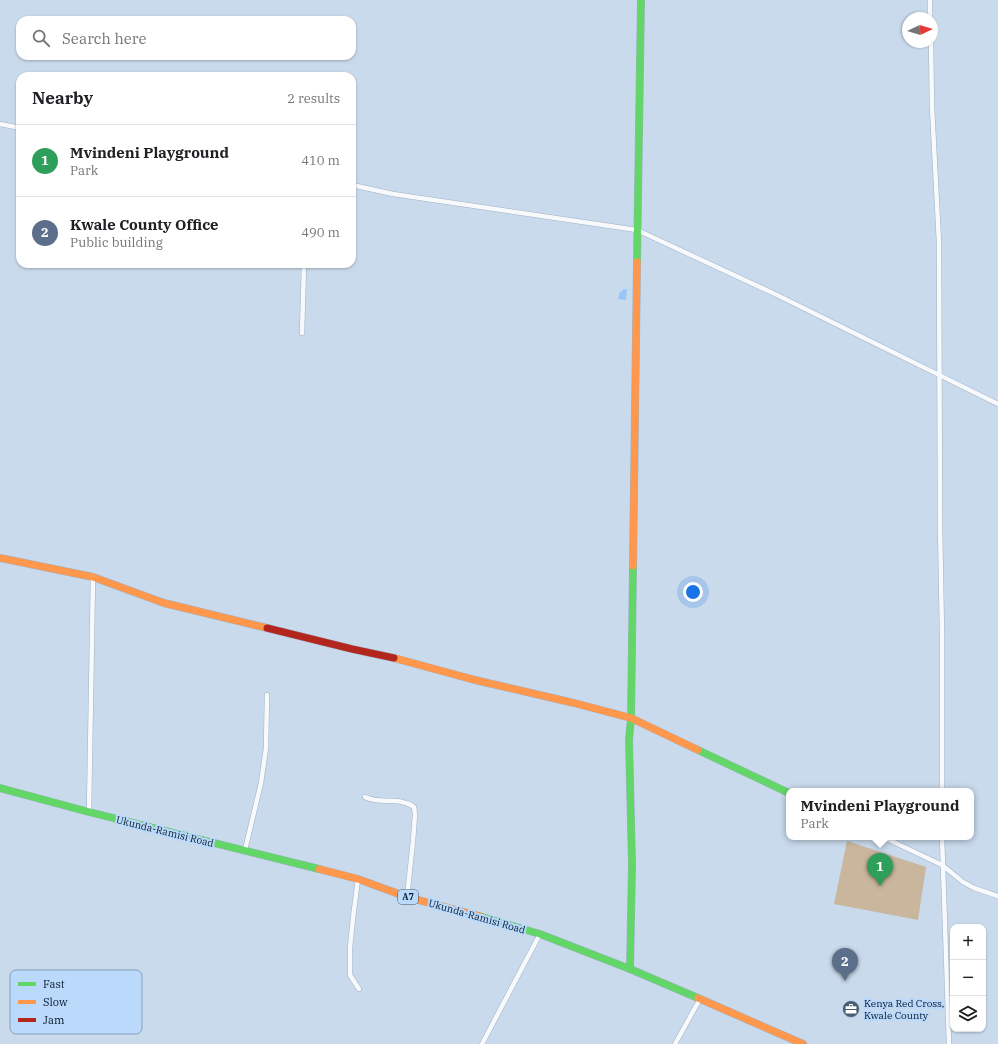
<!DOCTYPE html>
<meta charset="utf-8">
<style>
body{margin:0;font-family:"IBM Plex Serif",serif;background:#f2f2f2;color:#202124}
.controls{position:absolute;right:12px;bottom:12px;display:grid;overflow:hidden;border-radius:8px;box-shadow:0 1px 3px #0004}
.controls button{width:36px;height:36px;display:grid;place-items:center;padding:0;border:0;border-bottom:1px solid #e0e0e0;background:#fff;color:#202124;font:20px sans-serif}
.compass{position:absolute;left:902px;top:12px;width:36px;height:36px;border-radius:50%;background:#fff;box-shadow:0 1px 3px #0004;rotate:86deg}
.you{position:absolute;left:693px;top:592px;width:14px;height:14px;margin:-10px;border:3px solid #fff;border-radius:50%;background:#1a73e8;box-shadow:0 0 0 6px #1a73e833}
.badge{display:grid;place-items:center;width:26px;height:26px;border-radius:50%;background:#4a5d70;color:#fff;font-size:13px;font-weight:700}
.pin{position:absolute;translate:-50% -33px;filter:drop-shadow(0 1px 2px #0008)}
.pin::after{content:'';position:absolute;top:21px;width:14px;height:12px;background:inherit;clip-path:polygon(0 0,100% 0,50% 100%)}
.popup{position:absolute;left:786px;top:788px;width:188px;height:52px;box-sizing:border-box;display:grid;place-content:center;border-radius:8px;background:#fff;filter:drop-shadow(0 1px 3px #0005);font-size:13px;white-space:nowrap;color:#757577}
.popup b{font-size:15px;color:#202124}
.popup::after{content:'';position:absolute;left:50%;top:100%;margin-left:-8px;border:8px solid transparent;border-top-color:#fff}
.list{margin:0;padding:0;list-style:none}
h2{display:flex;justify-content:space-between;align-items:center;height:52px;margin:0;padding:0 16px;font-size:17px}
h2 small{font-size:13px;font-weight:400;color:#757577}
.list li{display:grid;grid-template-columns:26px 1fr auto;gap:12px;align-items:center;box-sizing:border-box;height:72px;padding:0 16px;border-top:1px solid #e0e0e0}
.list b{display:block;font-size:15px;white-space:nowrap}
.list p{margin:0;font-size:13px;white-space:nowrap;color:#757577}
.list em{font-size:13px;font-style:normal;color:#757577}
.icon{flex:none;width:22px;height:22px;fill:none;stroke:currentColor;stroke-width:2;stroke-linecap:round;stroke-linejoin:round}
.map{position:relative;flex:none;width:998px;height:1044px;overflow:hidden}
.search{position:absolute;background:#fff;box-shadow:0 1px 3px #0004;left:16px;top:16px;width:340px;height:44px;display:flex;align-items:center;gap:10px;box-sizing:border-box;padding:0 14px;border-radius:12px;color:#757577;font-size:15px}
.panel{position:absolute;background:#fff;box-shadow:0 1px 3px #0004;left:16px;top:72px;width:340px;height:196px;border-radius:12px}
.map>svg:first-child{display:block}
.green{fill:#cab69d}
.water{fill:#98c6f7}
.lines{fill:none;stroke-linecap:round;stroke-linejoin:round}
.street-casing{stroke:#a0b2c4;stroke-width:5.5}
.fast-casing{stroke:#a0b2c4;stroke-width:8}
.slow-casing{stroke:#a0b2c4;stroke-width:8}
.jam-casing{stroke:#a0b2c4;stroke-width:8}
.street{stroke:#f7f9fc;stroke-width:4.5}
.fast{stroke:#63d668;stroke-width:7}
.slow{stroke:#ff974d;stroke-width:7}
.jam{stroke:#b3261e;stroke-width:7}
.labels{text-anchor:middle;stroke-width:4;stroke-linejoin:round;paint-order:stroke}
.shield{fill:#bad9fb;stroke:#3b536b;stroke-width:1}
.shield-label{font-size:9px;font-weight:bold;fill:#05192d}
.street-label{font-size:10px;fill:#05192d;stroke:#bad9fb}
.poi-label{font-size:10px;fill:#05192d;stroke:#bad9fb;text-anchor:start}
.key{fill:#bad9fb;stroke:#849fbd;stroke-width:1}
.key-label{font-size:11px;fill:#05192d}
</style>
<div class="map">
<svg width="998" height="1044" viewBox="0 0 998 1044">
<rect width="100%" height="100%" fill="#c9daec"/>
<path class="green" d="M847,841L926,867L918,920L834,904Z"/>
<path class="water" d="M627,289L626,300L618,299L620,291L622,292V290Z"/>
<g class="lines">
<g class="street-casing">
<g id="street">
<path d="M930,0V18"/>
<path d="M931,42L932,107L939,243L940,524L942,633V791"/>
<path d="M0,124L20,128"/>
<path d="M352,185L393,194L637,230L777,295L998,404"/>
<path d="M302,333L304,264"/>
<path d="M365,797C381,805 398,796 414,807L415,814L413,841L407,897"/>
<path d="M89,812L93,577"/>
<path d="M883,837L942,865L963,882L974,888L998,896"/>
<path d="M942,837L949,1044"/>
<path d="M245,850L261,783L266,748L267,695"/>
<path d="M358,879L353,918L350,948V975L359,989"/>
<path d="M482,1044L540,934"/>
<path d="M675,1044L700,999"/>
</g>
</g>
<g class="fast-casing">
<g id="fast">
<path d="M637,262L641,0"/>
<path d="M698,750L789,793"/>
<path d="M0,788L89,812L319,869"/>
<path d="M479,916L540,934L630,969L698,998"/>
<path d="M630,969L632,865L629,740L631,718L633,566"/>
</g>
</g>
<g class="slow-casing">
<g id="slow">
<path d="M0,558L93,577L164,603L267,628"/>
<path d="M633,566L637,262"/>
<path d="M394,658L475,680L574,703L631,718L698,750"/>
<path d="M319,869L358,879L407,897L479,916"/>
<path d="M698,998L803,1044"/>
</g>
</g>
<g class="jam-casing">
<path id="jam" d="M267,628L352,649L394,658"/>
</g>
<use href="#street" class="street"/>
<use href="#fast" class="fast"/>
<use href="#slow" class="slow"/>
<use href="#jam" class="jam"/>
</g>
<defs>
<g id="office-disc" transform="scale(0.9)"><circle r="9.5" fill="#4a5d70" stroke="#bad9fb"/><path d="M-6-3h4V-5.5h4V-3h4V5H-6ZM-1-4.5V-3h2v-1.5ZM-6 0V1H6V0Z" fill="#fff"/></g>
</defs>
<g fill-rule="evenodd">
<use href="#office-disc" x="851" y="1009"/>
</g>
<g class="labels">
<rect class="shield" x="398" y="890" width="20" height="14" rx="3"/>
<g class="shield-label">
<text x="408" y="900">A7</text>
</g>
<g class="street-label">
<text transform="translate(165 831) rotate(14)" y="4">Ukunda-Ramisi Road</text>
<text transform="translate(477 916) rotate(16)" y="4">Ukunda-Ramisi Road</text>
</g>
<g class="poi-label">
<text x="864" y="1007">Kenya Red Cross,<tspan x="864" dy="12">Kwale County</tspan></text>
</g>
</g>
<rect x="10" y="970" width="132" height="64" rx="6" class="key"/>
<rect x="18" y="982" width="18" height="4" fill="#63d668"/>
<rect x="18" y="1000" width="18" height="4" fill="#ff974d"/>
<rect x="18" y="1018" width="18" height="4" fill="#b3261e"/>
<g class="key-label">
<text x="43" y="988">Fast</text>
<text x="43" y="1006">Slow</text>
<text x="43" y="1024">Jam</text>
</g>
</svg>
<div class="controls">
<button>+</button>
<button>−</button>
<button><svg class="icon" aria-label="layers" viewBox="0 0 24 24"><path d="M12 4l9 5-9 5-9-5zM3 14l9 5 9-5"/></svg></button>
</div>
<svg class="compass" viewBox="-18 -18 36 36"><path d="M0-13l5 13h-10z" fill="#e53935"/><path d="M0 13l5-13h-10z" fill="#757577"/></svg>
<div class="you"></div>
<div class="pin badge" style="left:880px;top:886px;background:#2e9e5b">1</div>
<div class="popup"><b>Mvindeni Playground</b>Park</div>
<div class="pin badge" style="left:845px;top:981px;background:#5c6f8a">2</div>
<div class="search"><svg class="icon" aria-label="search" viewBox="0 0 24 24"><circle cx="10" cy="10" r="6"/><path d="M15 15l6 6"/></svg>Search here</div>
<section class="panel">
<h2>Nearby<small>2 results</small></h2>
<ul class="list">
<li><span class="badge" style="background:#2e9e5b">1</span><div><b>Mvindeni Playground</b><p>Park</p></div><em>410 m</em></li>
<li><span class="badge" style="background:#5c6f8a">2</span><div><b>Kwale County Office</b><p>Public building</p></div><em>490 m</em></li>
</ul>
</section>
</div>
